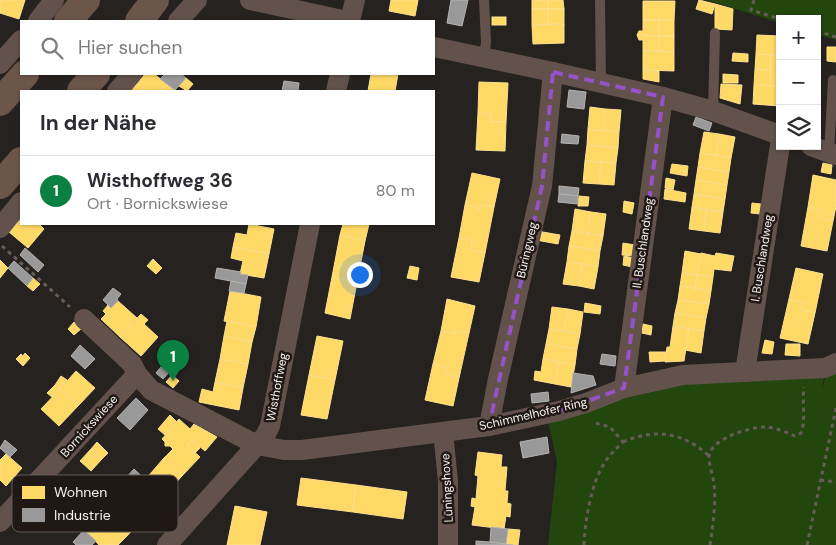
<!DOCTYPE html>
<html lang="de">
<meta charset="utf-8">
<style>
body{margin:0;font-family:"DM Sans",sans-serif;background:#f7f7f7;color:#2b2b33}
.controls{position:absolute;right:15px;top:15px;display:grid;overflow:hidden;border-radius:0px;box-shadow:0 1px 4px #0004}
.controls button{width:45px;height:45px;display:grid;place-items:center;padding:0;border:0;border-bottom:1px solid #e1e1e2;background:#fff;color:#2b2b33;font:25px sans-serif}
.you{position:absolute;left:359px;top:274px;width:18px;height:18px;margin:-12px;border:4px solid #fff;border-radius:50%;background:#1a73e8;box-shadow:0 0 0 8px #1a73e833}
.badge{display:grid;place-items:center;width:32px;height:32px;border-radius:50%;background:#0b8043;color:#fff;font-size:16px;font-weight:700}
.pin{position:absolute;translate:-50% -41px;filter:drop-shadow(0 1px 2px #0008)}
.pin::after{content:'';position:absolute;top:26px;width:18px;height:15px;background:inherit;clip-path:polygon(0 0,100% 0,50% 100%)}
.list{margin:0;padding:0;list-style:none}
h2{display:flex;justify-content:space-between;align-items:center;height:65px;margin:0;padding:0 20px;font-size:21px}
h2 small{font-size:16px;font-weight:400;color:#7c7c81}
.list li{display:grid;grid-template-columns:32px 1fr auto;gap:15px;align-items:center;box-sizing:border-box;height:70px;padding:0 20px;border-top:1px solid #e1e1e2}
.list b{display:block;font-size:19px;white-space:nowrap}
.list p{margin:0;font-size:16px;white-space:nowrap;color:#7c7c81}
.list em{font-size:16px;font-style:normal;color:#7c7c81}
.icon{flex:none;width:28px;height:28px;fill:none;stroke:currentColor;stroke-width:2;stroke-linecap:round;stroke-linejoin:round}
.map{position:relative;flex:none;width:836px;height:545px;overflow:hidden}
.search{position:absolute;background:#fff;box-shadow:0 1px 4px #0004;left:20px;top:20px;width:415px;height:55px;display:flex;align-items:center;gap:12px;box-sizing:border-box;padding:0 18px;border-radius:0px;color:#7c7c81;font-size:19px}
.panel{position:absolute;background:#fff;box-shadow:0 1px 4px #0004;left:20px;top:90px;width:415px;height:135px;border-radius:0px}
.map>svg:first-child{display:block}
.green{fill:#23460f}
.homes{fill:#ffd966;stroke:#fce08f}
.industry{fill:#999;stroke:#b5b3b2}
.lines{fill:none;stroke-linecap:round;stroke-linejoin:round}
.path{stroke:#675c57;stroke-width:3;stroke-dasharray:4 4;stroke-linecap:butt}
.lane{stroke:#63524c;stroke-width:10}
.street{stroke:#63524c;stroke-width:20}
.highway{stroke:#6c5549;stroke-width:28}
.marked{fill:none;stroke:#9453c8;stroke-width:4;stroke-dasharray:10 6;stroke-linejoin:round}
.labels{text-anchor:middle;stroke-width:5;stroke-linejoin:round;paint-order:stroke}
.street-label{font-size:12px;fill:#f6f0ee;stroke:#1f1815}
.key{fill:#1f1815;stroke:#605956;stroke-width:1}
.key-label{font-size:14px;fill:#f6f0ee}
</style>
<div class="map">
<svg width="836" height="545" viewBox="0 0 836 545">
<rect width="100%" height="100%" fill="#262220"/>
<g class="green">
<path d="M707,0H836V40L817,34V19H780V23Z"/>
<path d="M825,372L822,389L827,373L836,374V545H548L557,462L547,416L624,390Z"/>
</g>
<g class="homes">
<path d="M0,0H25L19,19L0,13Z"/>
<path d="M391,0H418L415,16L389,11Z"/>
<rect x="532" y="0" width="16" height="9"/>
<path d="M548,0H563L564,9H548Z"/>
<path d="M699,0L715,4L712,14L696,9Z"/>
<path d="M643,1H675L674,20H643Z"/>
<path d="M715,4L733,9L732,30L715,29Z"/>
<path d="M532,9H548V24L532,25Z"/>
<rect x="548" y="9" width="16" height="15"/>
<rect x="492" y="17" width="14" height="8"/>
<path d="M643,20H659V36L637,35L639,31H643Z"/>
<rect x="659" y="20" width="15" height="16"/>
<path d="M564,24V43L533,44L532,25Z"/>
<path d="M637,35L659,36L658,51H643V40H639Z"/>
<path d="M757,35L780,36V55L756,54Z"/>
<path d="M659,36H674V52L658,51Z"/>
<path d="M827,47H836V62L827,61Z"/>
<path d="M643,51L674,52V71L643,70Z"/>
<path d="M733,53L748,54V62L732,61Z"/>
<path d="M756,54L771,55V70L755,69Z"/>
<path d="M771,55H780V86H770Z"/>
<path d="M755,69L771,70L770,86L754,85Z"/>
<path d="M643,70L659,71V82L643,79Z"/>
<path d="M145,74H154L175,90L174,91H131Z"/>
<path d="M371,74H398L395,91H368Z"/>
<path d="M723,74L738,75V83H723Z"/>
<path d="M186,78L193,84L187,91L179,86Z"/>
<path d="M479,82L508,83L506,122H491V114L478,113Z"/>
<path d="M721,84L742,85L740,104L720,98Z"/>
<path d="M754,85L780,86V106L753,104Z"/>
<path d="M590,107L605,109L603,131L588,129Z"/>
<path d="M605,109L621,110L619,132L603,131Z"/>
<path d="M478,113L491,114V122H506L505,151L476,150Z"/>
<path d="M588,129L619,132L618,148L587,145Z"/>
<path d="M704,132L719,134L716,156L700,153Z"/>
<path d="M719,134L735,137L731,158L716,156Z"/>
<path d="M587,145L618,148L616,163L585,161Z"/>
<path d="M700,153L731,158L729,172L698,167Z"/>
<path d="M585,161L601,162L599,184L583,183Z"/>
<path d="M601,162L616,163L614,185L599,184Z"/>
<path d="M823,163L832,165L831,174L821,172Z"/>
<path d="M672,164L688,166L687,176L670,173Z"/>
<path d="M698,167L729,172L727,185L696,180Z"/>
<path d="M472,173L500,179L494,207L481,205L480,209L465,205Z"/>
<path d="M813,175L836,180V206L833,221L820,218L821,210L808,207Z"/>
<path d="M666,178L675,180L673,190L665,188Z"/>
<path d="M696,180L727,185L725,199L694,194Z"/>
<path d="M665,189L686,193L685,202L664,199Z"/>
<path d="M694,194L725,199L723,212L692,207Z"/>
<path d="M579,196L589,197L588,206H578Z"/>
<path d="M624,201L634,203L632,214L623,212Z"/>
<path d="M752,203L761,204L760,214L751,213Z"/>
<path d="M465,205L480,209L481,205L494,207L485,253L471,250L472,241L459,238Z"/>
<path d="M692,207L707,210L704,231L689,229Z"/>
<path d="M808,207L821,210L820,218L833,221L827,251L801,246Z"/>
<path d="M575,209L591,212L587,233L572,231Z"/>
<path d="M707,210L723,212L720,233L704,231Z"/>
<path d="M591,212L606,214L603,236L587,233Z"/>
<path d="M21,218V224H39L44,229L28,248L9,232Z"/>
<path d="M249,224L274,229L269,254L233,247L236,233L247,235Z"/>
<path d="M343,224H369L365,241L340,235Z"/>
<path d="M537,231L560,235L558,244L536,240Z"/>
<path d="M572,231L603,236L600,251L569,246Z"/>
<path d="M340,235L365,241L357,282L332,277Z"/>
<path d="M459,238L472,241L471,250L485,253L479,282L451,277Z"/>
<path d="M623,243L635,245L633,256L622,255Z"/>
<path d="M569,246L600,251L598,267L567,262Z"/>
<path d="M233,247L269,254L264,278L240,274L243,261L231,258Z"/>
<path d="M685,251L701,254L697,275L682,273Z"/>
<path d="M701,253L715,256L716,253L734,256L731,271L714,269L713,277L697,275Z"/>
<path d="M624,256L634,258L632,267L623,265Z"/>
<path d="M153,259L162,268L156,274L147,266Z"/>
<path d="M0,260L8,268L0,278Z"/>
<path d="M567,262L582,264L579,286L563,284Z"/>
<path d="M582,264L598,267L594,289L579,286Z"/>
<path d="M410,266L419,268L417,280L407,278Z"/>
<path d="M796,268L823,274L815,313L801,310L803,303L789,299Z"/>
<path d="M682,273L697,275L695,289L680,286Z"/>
<path d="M697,275L713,277L711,291L695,289Z"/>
<path d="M332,277L357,282L350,319L325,313Z"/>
<path d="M33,278L40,284L33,291L27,286Z"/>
<path d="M680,286L711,291L709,304L678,300Z"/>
<path d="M230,291L261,297L256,327L224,321Z"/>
<path d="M447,299L475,306L469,333L455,331V334L441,331Z"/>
<path d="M789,299L803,303L801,310L815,313L808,344L780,338Z"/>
<path d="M678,300L709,304L706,318L675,313Z"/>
<path d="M118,301L137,318L120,337L101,319L106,314L103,311L108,305L111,308Z"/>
<path d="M585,303L601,306L600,314L584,312Z"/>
<path d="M552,307L568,309L564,331L549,329Z"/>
<path d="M568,309L583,312L580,334L564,331Z"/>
<path d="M675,313L706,318L704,331L673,326Z"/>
<path d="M141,314L148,320L144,324L158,337L141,356L120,337Z"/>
<path d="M227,321L256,327L252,342L224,336Z"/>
<path d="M74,322L81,329L74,335L68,329Z"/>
<path d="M643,324L652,326L651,335L642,333Z"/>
<path d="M673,326L689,329L684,361L665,362L667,347H670Z"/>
<path d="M549,329L580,334L577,349L546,344Z"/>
<path d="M689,329L704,331L701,353L685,350Z"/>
<path d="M441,331L455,334V331L469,333L459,378L445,374L447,367L433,364Z"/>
<path d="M224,336L252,342L248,364L220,359Z"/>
<path d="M317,336L343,341L335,380L309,375Z"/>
<path d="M765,340L774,342L772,354L762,353Z"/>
<path d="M546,344L577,349L575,365L543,359Z"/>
<path d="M786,344H800V356L785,355Z"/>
<path d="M649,352H666L665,361L650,362Z"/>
<path d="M25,353L30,358L23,366L16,359L21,354L23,356Z"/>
<path d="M220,359L248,364L243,388L215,382Z"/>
<path d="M543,359L559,362L555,384L534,380L535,371L541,372Z"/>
<path d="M559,362L575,365L571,387L555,384Z"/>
<path d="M433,364L447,367L445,374L459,378L453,406L425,400Z"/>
<path d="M76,371L95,388L78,406L60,389Z"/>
<path d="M172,375L179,381L173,388L166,382Z"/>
<path d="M309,375L335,380L327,419L301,415Z"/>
<path d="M61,376L67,380L60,389L55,385Z"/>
<path d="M215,382L243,388L239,410L199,402L202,389L213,392Z"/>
<path d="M55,385L60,389L52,397L47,393Z"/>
<path d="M60,389L78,406L59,426L41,409Z"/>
<path d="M170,415L177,422L165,435L158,429Z"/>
<path d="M179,419L190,429L194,424L217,437L205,451L192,440L187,445L200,457L182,476L163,459L173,449L170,446H165V442L162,439Z"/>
<path d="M192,440L200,448L195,453L187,445Z"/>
<path d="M97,442L108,453L102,459L91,449Z"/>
<path d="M91,449L102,459L91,471L80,461Z"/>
<path d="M478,452L502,455L501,467H507L505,491H508L507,503L511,504L510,517L506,516L504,529L472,525L475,507L471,506L472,498L476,499L478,476L475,475Z"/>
<path d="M6,454L22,468L6,486L0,480V460Z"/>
<path d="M163,459L182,476L163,497L145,480Z"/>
<path d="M301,478L356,485L353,512L297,505Z"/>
<path d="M356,485L407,492L403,519L353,512Z"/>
<path d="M125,500L144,517L127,536L103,515L112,506L116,510Z"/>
<path d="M235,506L267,512L260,545H227Z"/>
<path d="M103,515L127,536L118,545H99L92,537L103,525L98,521Z"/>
<path d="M98,521L103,525L92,537L87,533Z"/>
<path d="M508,529L520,530L518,545L506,544Z"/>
</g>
<g class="industry">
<path d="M451,0H468L462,26L447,23Z"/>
<path d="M165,74H181L186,78L175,90L160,79Z"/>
<path d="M284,81L299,83L298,91H282Z"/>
<path d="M569,90L586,92L584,109L567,107Z"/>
<path d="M696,117L712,123L709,131L693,125Z"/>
<path d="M562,134L579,136L578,144L561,143Z"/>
<path d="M559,186L579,188L578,196L559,194Z"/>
<path d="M559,194L578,196V204L558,202Z"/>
<path d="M25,248L44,265L38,272L20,255Z"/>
<path d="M14,261L33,278L27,286L8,268Z"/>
<path d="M217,268L241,272L240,274L248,275L246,284L215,278Z"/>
<path d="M231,281L246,284L244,293L229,291Z"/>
<path d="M113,288L121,294L117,299L118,301L111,308L103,300Z"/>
<path d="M80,345L95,359L85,369L71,356Z"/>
<path d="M602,354L616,356L615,366L600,364Z"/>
<path d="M166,361L173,368L163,379L156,373Z"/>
<path d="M573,373L593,376L596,385L571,393Z"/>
<path d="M548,392L549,401L532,403L531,394Z"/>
<path d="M136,398L148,410L130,430L117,418Z"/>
<path d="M547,437L549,453L523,458L520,442Z"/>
<path d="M5,440L17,450L10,457L0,448Z"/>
<path d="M134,469L150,484L141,494L125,479Z"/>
<path d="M491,527L508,529L506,544L490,542Z"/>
<path d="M84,530L96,541L92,545H76L73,542Z"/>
<path d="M476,541L490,542L513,545H476Z"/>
</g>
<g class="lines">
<g class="path">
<path d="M754,0L751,10L780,19"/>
<path d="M817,31L836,37"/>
<path d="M2,246L70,307"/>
<path d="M623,442C655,428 683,432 709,456"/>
<path d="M820,480L836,482"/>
<path d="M584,545C585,521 591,483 605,462C610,454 616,449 623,442L610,427L592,422"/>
<path d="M710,545C713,525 716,504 714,484C713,475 709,466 709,458C709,438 751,427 766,427C776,428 786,432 795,436L801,433C806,423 802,400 804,387"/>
<path d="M807,545L836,408"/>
</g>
<g class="lane">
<path d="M600,0L601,83"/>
<path d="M484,57L486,42L484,0"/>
<path d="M713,111L715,33"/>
<path d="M829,153L833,80"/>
</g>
<g class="street">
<path d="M250,0L347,21"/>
<path d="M38,21L54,0"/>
<path d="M178,21L197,0"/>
<path d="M350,21L355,0"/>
<path d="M434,47L553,72L663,97L713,111L780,135"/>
<path d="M0,64L21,40"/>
<path d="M117,91L132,74"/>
<path d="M336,91L340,74"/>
<path d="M811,146L836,155"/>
<path d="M0,228L21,202"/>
<path d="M84,319L132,364L137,374L151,390L257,445L284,450H302L489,426L559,411L586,403L624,388L683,375L825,368L836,363"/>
<path d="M745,372L780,145"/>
<path d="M624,388L663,97"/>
<path d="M489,426L498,379L542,186L553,72"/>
<path d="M443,432L448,481V545"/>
<path d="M0,522L137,374"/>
<path d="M167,545L265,436L270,426L310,224"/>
</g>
<g class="highway">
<path d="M68,21L86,0"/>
<path d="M139,21L155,0"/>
<path d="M81,91L96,74"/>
<path d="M0,102L25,74"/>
<path d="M0,185L21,161"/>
</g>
</g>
<path class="marked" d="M553,72L663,97L624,388L559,411L489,426L542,186Z"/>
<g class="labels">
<g class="street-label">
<text transform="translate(643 243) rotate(-82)" y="4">II. Buschlandweg</text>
<text transform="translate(527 250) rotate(-77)" y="4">Büringweg</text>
<text transform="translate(762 258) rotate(-81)" y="4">I. Buschlandweg</text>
<text transform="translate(277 387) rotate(-79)" y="4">Wisthoffweg</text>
<text transform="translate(533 414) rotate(-13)" y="4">Schimmelhofer Ring</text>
<text transform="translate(89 426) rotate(-48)" y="4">Bornickswiese</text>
<text transform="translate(447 488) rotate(-93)" y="4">Lüningshove</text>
</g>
</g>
<rect x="12" y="475" width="166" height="57" rx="8" class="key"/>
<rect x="22" y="486" width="23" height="13" fill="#ffd966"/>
<rect x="22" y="508" width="23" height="14" fill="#999"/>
<g class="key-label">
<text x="54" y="497">Wohnen</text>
<text x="54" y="520">Industrie</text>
</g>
</svg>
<div class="controls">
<button>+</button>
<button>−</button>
<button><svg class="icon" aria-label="layers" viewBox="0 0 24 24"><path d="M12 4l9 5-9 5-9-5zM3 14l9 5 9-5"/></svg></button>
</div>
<div class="you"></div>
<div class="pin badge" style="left:173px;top:381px">1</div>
<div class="search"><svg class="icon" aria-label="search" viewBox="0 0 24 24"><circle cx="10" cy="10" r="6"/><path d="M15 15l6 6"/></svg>Hier suchen</div>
<section class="panel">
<h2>In der Nähe<small></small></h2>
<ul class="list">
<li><span class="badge">1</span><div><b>Wisthoffweg 36</b><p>Ort · Bornickswiese</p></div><em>80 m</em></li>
</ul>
</section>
</div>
